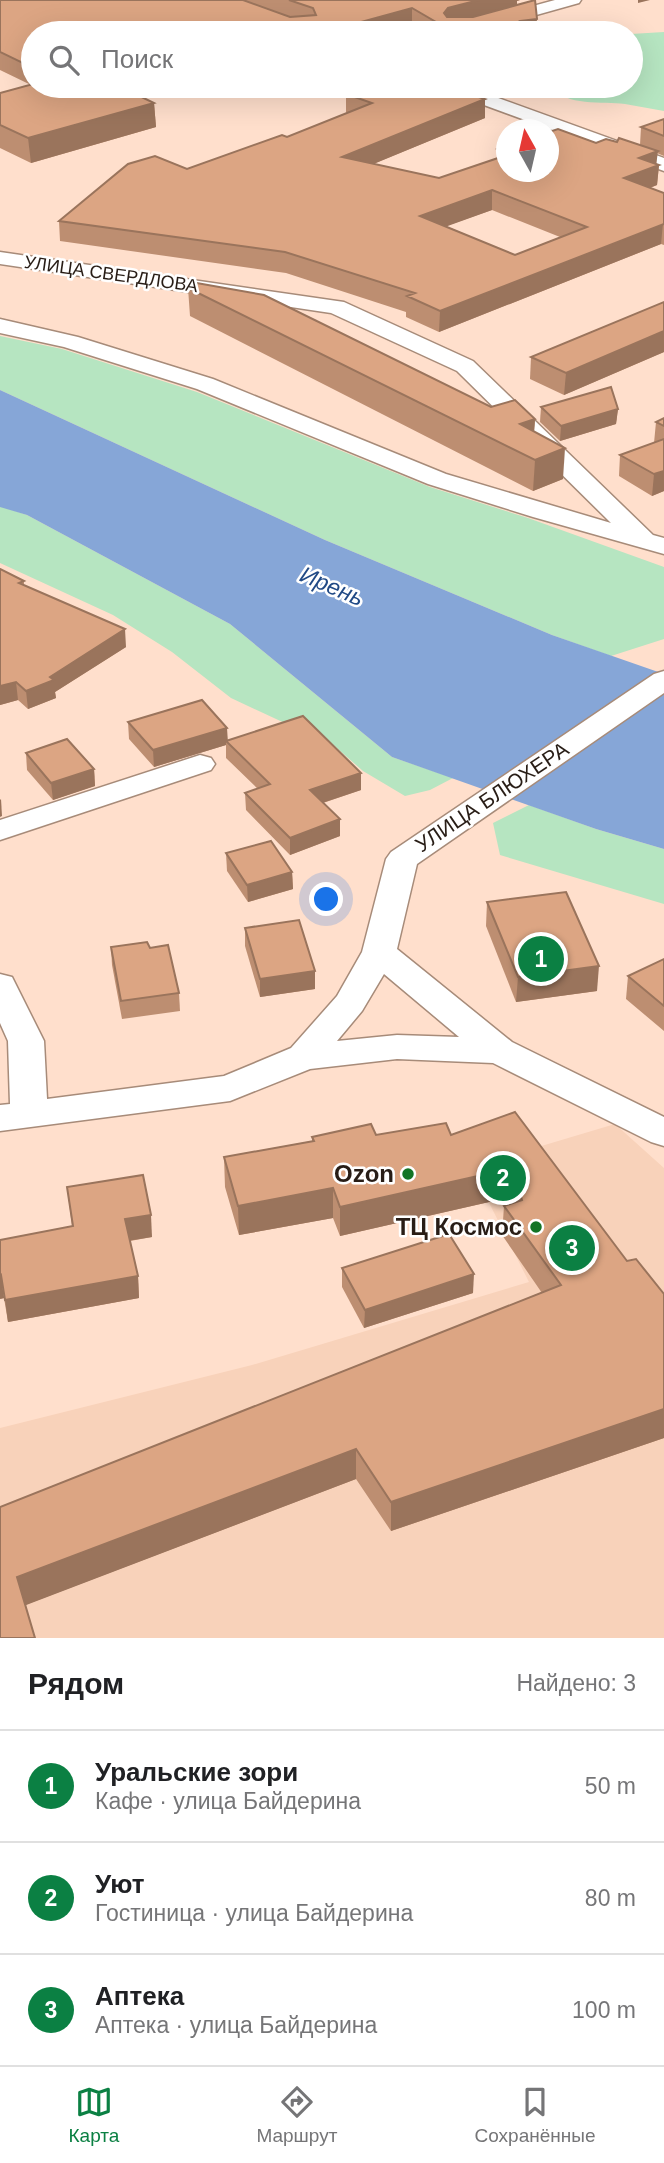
<!DOCTYPE html>
<html lang="ru">
<meta charset="utf-8">
<style>
body{margin:0;font-family:Arial,sans-serif;background:#f2f2f2;color:#202124}
.compass{position:absolute;left:496px;top:119px;width:63px;height:63px;border-radius:50%;background:#fff;box-shadow:0 7px 28px #0002;rotate:352deg}
.you{position:absolute;left:327px;top:900px;width:24px;height:24px;margin:-18px;border:5px solid #fff;border-radius:50%;background:#1a73e8;box-shadow:0 0 0 10px #1a73e833}
.badge{display:grid;place-items:center;width:46px;height:46px;border-radius:50%;background:#0b8043;color:#fff;font-size:23px;font-weight:700}
.pin{position:absolute;translate:-50% -50%;border:4px solid #fff;box-shadow:0 2px 7px #0006}
.list{margin:0;padding:0;list-style:none}
h2{display:flex;justify-content:space-between;align-items:center;height:91px;margin:0;padding:0 28px;font-size:30px}
h2 small{font-size:23px;font-weight:400;color:#757577}
.list li{display:grid;grid-template-columns:46px 1fr auto;gap:21px;align-items:center;box-sizing:border-box;height:112px;padding:0 28px;border-top:2px solid #e0e0e0}
.list b{display:block;font-size:26px;white-space:nowrap}
.list p{margin:0;font-size:23px;white-space:nowrap;color:#757577}
.list em{font-size:23px;font-style:normal;color:#757577}
.icon{flex:none;width:38px;height:38px;fill:none;stroke:currentColor;stroke-width:2;stroke-linecap:round;stroke-linejoin:round}
.map{position:relative;flex:none;width:664px;height:1638px;overflow:hidden}
.search{position:absolute;background:#fff;box-shadow:0 7px 28px #0002;left:21px;right:21px;top:21px;height:77px;display:flex;align-items:center;gap:18px;box-sizing:border-box;padding:0 24px;border-radius:38px;color:#757577;font-size:26px}
.sheet{height:427px;background:#fff}
nav{display:flex;justify-content:space-around;align-items:center;box-sizing:border-box;height:98px;border-top:2px solid #e0e0e0;background:#fff;font-size:19px;color:#757577}
nav a{display:grid;justify-items:center;gap:4px}
nav .on{color:#0b8043}
.map>svg:first-child{display:block}
.built{fill:#f8d2ba}
.green{fill:#b6e5c1}
.water{fill:#86a6d7}
.lines{fill:none;stroke-linecap:round;stroke-linejoin:round}
.minor-casing{stroke:#a78b79;stroke-width:3}
.minor{fill:#fff;fill-rule:evenodd}
.wall{fill:#bd8e71;fill-rule:evenodd}
.shaded-wall{fill:#9a745c}
.building{fill:#dca583;stroke:#9a745c;stroke-width:2;fill-rule:evenodd}
.poi-dot{fill:#127425;stroke:#fff;stroke-width:2.5}
.labels{text-anchor:middle;stroke-width:5;stroke-linejoin:round;paint-order:stroke}
.far-street-label{font-size:18px;fill:#281d16;stroke:#fff}
.street-label{font-size:21px;fill:#281d16;stroke:#fff}
.water-label{font-size:23px;font-style:italic;fill:#214a86;stroke:#fff}
.near-poi-label{font-size:24px;font-weight:bold;fill:#281d16;stroke:#fff;text-anchor:end}
</style>
<div class="map">
<svg width="664" height="1638" viewBox="0 0 664 1638">
<rect width="100%" height="100%" fill="#ffdfcc"/>
<path class="built" d="M615,1124L664,1168V1638H0V1428L252,1365L529,1282L471,1167Z"/>
<g class="green">
<path d="M664,32V111C651,109 638,106 625,104C603,101 565,107 552,86H631V34Z"/>
<path d="M0,336L62,349L197,392L430,487L528,518L664,567V639L611,656L552,635L325,540L0,390Z"/>
<path d="M0,506L27,515L230,624L392,757L453,778L430,790L405,796L363,771L323,736L289,725L231,698L172,652L113,615L0,563Z"/>
<path d="M529,805L596,829L664,849V904L500,855L493,823Z"/>
</g>
<path class="water" d="M0,390L325,540L552,635L664,674V849L596,829L392,757L230,624L27,515L0,507Z"/>
<g class="lines">
<g class="minor-casing">
<g id="minor">
<path d="M555,0H581L579,3L472,33H446L448,29Z"/>
<path d="M440,86H465L664,158V171L443,90Z"/>
<path d="M0,252L344,302L473,361L653,535L664,538V554L533,517L428,484L197,389L64,347L0,333V319L78,337L213,379L446,474L611,523L457,371L331,313L0,264Z"/>
<path d="M664,671V693L417,864L397,949L512,1042L664,1117V1146L651,1142L493,1063L397,1059L310,1069L230,1101L0,1131V1105L10,1104L8,1041L0,1023V974L12,977L44,1041L47,1099L224,1076L291,1048L337,996L362,952L386,859L391,852L654,674ZM384,974L459,1037L397,1035L337,1041L362,1011Z"/>
<path d="M200,755L211,758L215,764L211,770L0,840V820Z"/>
</g>
</g>
<use href="#minor" class="minor"/>
</g>
<g class="wall">
<path d="M0,0H520L517,1V5L538,31V33H424L412,26L386,33H33V86L154,103L156,127L31,163L0,148V93L31,85L0,70Z"/>
<path d="M227,86H273L246,94Z"/>
<path d="M346,94L485,118L373,164L439,178L497,158L498,149L507,146V172L596,143L617,142L640,145L641,127L664,119V156L657,153L656,165H659L657,185L650,188L664,193V245L661,244L439,332L406,317V312L286,273L60,241L59,221L187,169L287,137L348,113L346,112ZM492,210L560,237L515,255L446,226Z"/>
<path d="M188,288L491,407L535,419L534,431L563,479L533,491L190,316Z"/>
<path d="M664,302V352L564,395L530,379L531,357Z"/>
<path d="M541,407L618,409L616,424L560,441L540,422Z"/>
<path d="M664,418V491L652,496L619,476L620,455L654,443L656,422Z"/>
<path d="M0,569L24,581V586L126,647L55,692L56,698L28,709L18,700L0,705Z"/>
<path d="M128,722L228,740L361,773V790L323,803L340,819V836L290,855L246,810L245,793L258,789L226,758V745L154,767L129,739Z"/>
<path d="M26,753L94,769L95,786L53,800L27,770Z"/>
<path d="M226,853L292,872L293,889L248,902L227,871Z"/>
<path d="M487,902L597,991L516,1002L486,926Z"/>
<path d="M245,928L315,989L260,997L245,946Z"/>
<path d="M111,947L150,948L179,993L180,1011L122,1019L112,965Z"/>
<path d="M664,959V1031L626,999L628,976Z"/>
<path d="M515,1112L627,1261L664,1294V1438L391,1531L356,1479L25,1605L0,1638V1507L542,1293L502,1235L504,1206L512,1203L511,1197L340,1236L333,1218L239,1235L225,1187L224,1157L312,1141V1137L376,1135H451Z"/>
<path d="M67,1187L152,1237L130,1241L138,1276L139,1298L8,1322L4,1298L0,1299L72,1226Z"/>
<path d="M342,1268L473,1293L364,1328L342,1287Z"/>
</g>
<g class="shaded-wall">
<path d="M479,0H520L517,1V8L447,26L444,13L448,8Z"/>
<path d="M638,0H650L638,3Z"/>
<path d="M412,8V26L386,33H321Z"/>
<path d="M537,19L536,32L538,31V33H520L521,21Z"/>
<path d="M33,66V86L31,67Z"/>
<path d="M246,86H273L246,94Z"/>
<path d="M485,99V118L342,177V157Z"/>
<path d="M154,103L156,127L31,163L28,138Z"/>
<path d="M658,151L656,166L659,165L657,185L623,198L624,178L639,158Z"/>
<path d="M492,190V210L420,236V216Z"/>
<path d="M663,223L661,244L439,332L440,311Z"/>
<path d="M664,331V352L564,395L566,373Z"/>
<path d="M618,409L616,424L560,441L561,426Z"/>
<path d="M535,419L533,449L520,424Z"/>
<path d="M565,448L563,479L533,491L535,460Z"/>
<path d="M664,471V491L652,496L654,474Z"/>
<path d="M125,629L126,647L55,692L56,698L28,709L26,691Z"/>
<path d="M16,682L18,700L0,705V686Z"/>
<path d="M227,728L228,743L226,741V745L154,767L153,750Z"/>
<path d="M94,769L95,786L53,800L51,783Z"/>
<path d="M361,773V790L310,807V790Z"/>
<path d="M1,799L2,816L0,817V800Z"/>
<path d="M340,819V836L290,855V838Z"/>
<path d="M292,872L293,889L248,902L247,885Z"/>
<path d="M599,966L597,991L516,1002L518,977Z"/>
<path d="M315,971V989L260,997V979Z"/>
<path d="M513,1168L511,1197L340,1236V1207Z"/>
<path d="M333,1188V1218L239,1235L238,1206Z"/>
<path d="M151,1215L152,1237L127,1241L125,1219Z"/>
<path d="M474,1274L473,1293L364,1328L365,1310Z"/>
<path d="M1,1275L4,1298L0,1299V1276Z"/>
<path d="M138,1276L139,1298L8,1322L5,1300Z"/>
<path d="M664,1409V1438L391,1531V1502Z"/>
<path d="M356,1449V1479L21,1607L17,1577Z"/>
</g>
<g class="building">
<path d="M0,0H243L290,17L316,15L313,8L289,0H479L448,8L444,13L447,17H473L535,0L537,19L521,21L538,31L526,33H455L412,8L321,33H33V66L31,67L0,52Z"/>
<path d="M33,84V86H119L154,103L28,138L0,125V93Z"/>
<path d="M373,86H444L485,99L342,157L439,178L507,155V172H549V132L558,129L596,143L606,139L617,142L619,138L658,151L639,158L659,165L624,178L664,193V224L440,311L407,296L415,293L285,252L59,221L128,164L155,156L187,169L282,135L287,137L372,103L346,94ZM492,190L587,227L515,255L420,216Z"/>
<path d="M664,119V136L641,127Z"/>
<path d="M507,146V152L498,149Z"/>
<path d="M191,282L264,295L491,407L515,400L535,419L520,424L565,448L535,460L188,288Z"/>
<path d="M664,302V331L566,373L531,357Z"/>
<path d="M611,387L618,409L561,426L541,407Z"/>
<path d="M664,418V426L656,422Z"/>
<path d="M664,439V471L654,474L620,455Z"/>
<path d="M0,569L24,581L19,583L125,629L50,677L54,680L26,691L16,682L0,686Z"/>
<path d="M202,700L227,728L153,750L128,722Z"/>
<path d="M303,716L361,773L310,790L340,819L290,838L245,793L270,784L226,741Z"/>
<path d="M67,739L94,769L51,783L26,753Z"/>
<path d="M271,841L292,872L247,885L226,853Z"/>
<path d="M566,892L599,966L518,977L487,902Z"/>
<path d="M299,920L315,971L260,979L245,928Z"/>
<path d="M147,942L150,948L168,945L179,993L121,1001L111,947Z"/>
<path d="M664,959V1006L628,976Z"/>
<path d="M515,1112L627,1261L636,1259L664,1294V1409L391,1502L356,1449L17,1577L35,1638H0V1507L561,1285L504,1206L522,1200L513,1168L340,1207L333,1188L238,1206L224,1157L314,1141L312,1137L371,1124L376,1135L446,1123L451,1135Z"/>
<path d="M143,1175L151,1215L125,1219L138,1276L5,1300L1,1275L0,1276V1240L73,1226L67,1187Z"/>
<path d="M449,1234L474,1274L365,1310L342,1268Z"/>
</g>
<g class="poi-dot">
<circle cx="408" cy="1174" r="7"/>
<circle cx="536" cy="1227" r="7"/>
</g>
<g class="labels">
<g class="far-street-label">
<text transform="translate(111 274) rotate(8)" y="6">УЛИЦА СВЕРДЛОВА</text>
</g>
<g class="street-label">
<text transform="translate(492 797) rotate(-34)" y="7">УЛИЦА БЛЮХЕРА</text>
</g>
<g class="water-label">
<text transform="translate(332 586) rotate(23)" y="8">Ирень</text>
</g>
<g class="near-poi-label">
<text x="394" y="1182">Ozon</text>
<text x="522" y="1235">ТЦ Космос</text>
</g>
</g>
</svg>
<svg class="compass" viewBox="-18 -18 36 36"><path d="M0-13l5 13h-10z" fill="#e53935"/><path d="M0 13l5-13h-10z" fill="#757577"/></svg>
<div class="you"></div>
<div class="pin badge" style="left:541px;top:959px">1</div>
<div class="pin badge" style="left:503px;top:1178px">2</div>
<div class="pin badge" style="left:572px;top:1248px">3</div>
<div class="search"><svg class="icon" aria-label="search" viewBox="0 0 24 24"><circle cx="10" cy="10" r="6"/><path d="M15 15l6 6"/></svg>Поиск</div>
</div>
<section class="sheet">
<h2>Рядом<small>Найдено: 3</small></h2>
<ul class="list">
<li><span class="badge">1</span><div><b>Уральские зори</b><p>Кафе · улица Байдерина</p></div><em>50 m</em></li>
<li><span class="badge">2</span><div><b>Уют</b><p>Гостиница · улица Байдерина</p></div><em>80 m</em></li>
<li><span class="badge">3</span><div><b>Аптека</b><p>Аптека · улица Байдерина</p></div><em>100 m</em></li>
</ul>
</section>
<nav>
<a class="on"><svg class="icon" aria-label="map" viewBox="0 0 24 24"><path d="M3 6l6-2 6 2 6-2v14l-6 2-6-2-6 2zM9 4v14M15 6v14"/></svg>Карта</a>
<a><svg class="icon" aria-label="directions" viewBox="0 0 24 24"><path d="M12 3l9 9-9 9-9-9zM9 14v-3h6M13 9l2 2-2 2"/></svg>Маршрут</a>
<a><svg class="icon" aria-label="saved" viewBox="0 0 24 24"><path d="M7 4h10v16l-5-4-5 4z"/></svg>Сохранённые</a>
</nav>
